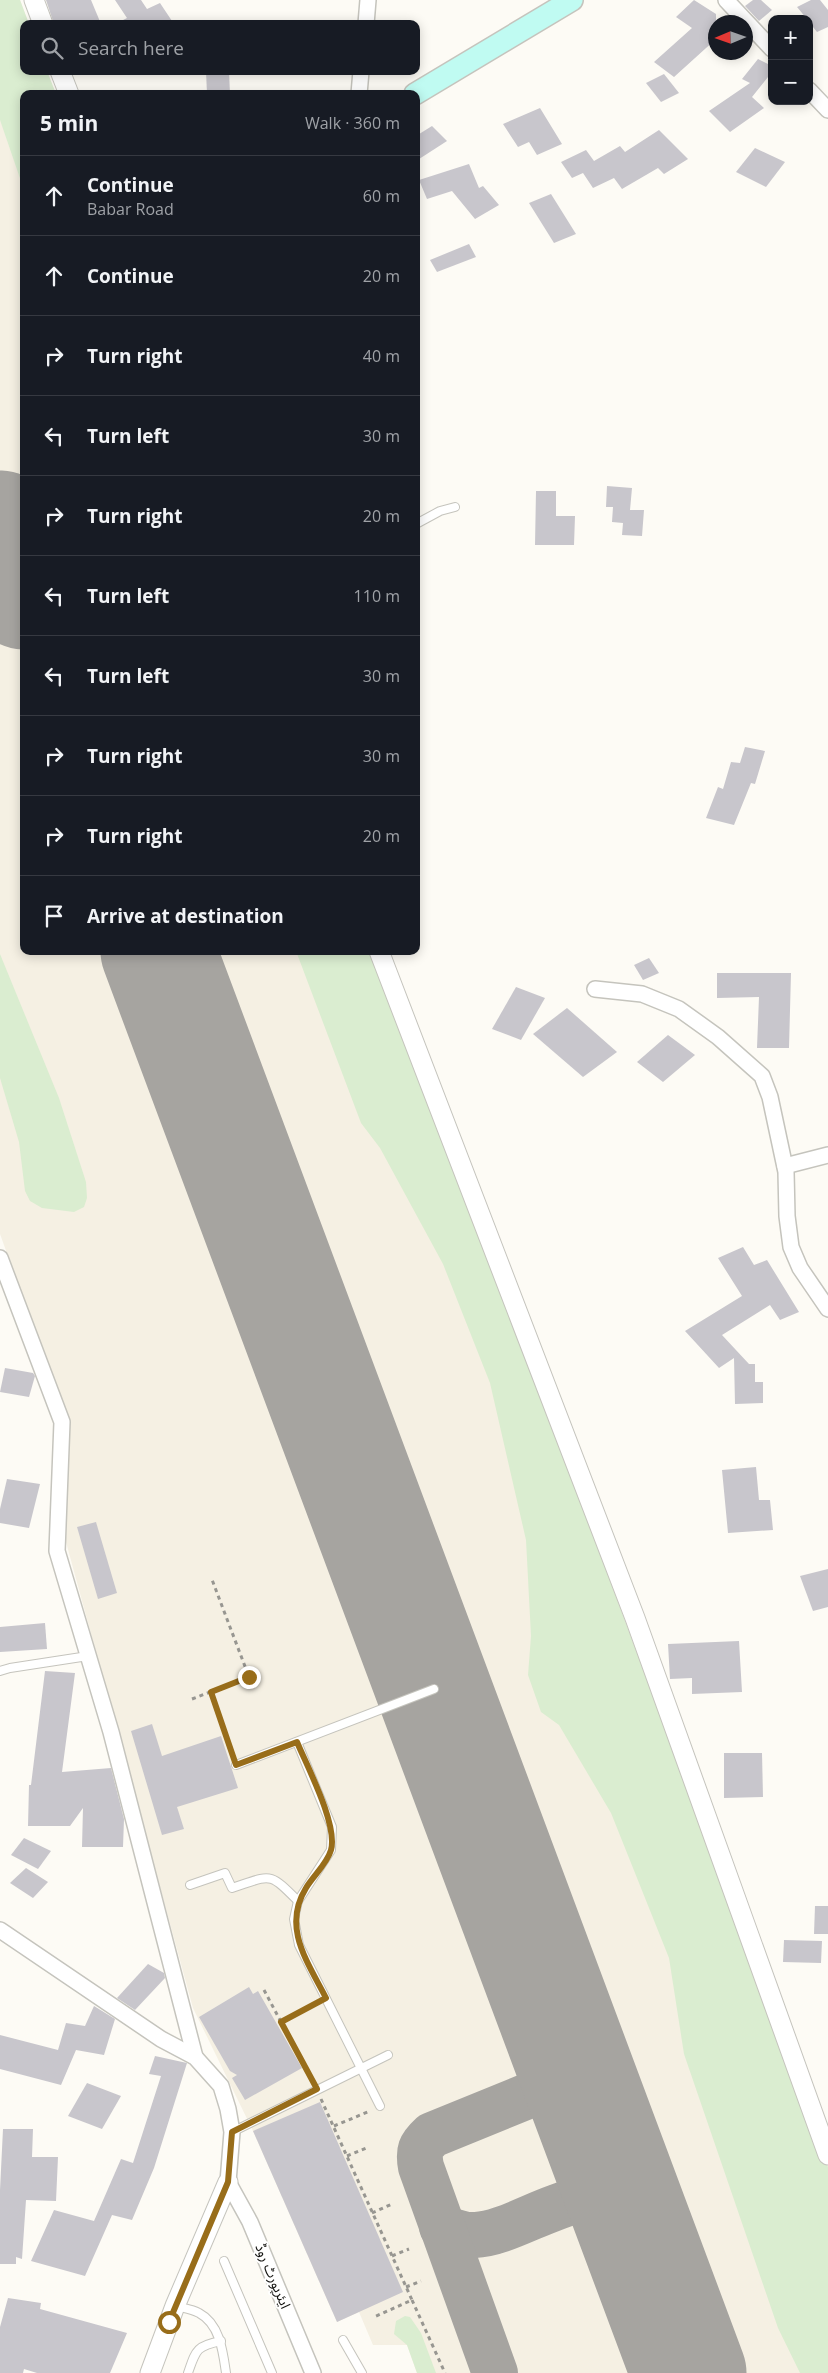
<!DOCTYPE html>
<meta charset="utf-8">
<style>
body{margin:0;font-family:"Open Sans","Noto Sans Arabic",sans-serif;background:#20242c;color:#f1f3f6}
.controls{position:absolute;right:15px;top:15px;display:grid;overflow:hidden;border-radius:10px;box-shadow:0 2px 12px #0003}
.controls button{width:45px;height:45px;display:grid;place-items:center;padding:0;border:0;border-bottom:1px solid #363941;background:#171b24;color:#f1f3f6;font:25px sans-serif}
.compass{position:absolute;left:708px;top:15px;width:45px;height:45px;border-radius:50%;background:#171b24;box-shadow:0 2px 12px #0003;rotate:268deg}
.stop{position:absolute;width:15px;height:15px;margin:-11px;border:4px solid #986d1a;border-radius:50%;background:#fff}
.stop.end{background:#986d1a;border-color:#fff;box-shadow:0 1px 5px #0008}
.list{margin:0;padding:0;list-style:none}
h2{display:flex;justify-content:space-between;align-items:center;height:65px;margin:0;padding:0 20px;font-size:21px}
h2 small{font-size:16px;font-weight:400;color:#9ea1a6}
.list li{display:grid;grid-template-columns:32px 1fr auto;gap:15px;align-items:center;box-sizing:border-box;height:80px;padding:0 20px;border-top:1px solid #363941}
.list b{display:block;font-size:19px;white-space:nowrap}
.list p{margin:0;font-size:16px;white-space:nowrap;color:#9ea1a6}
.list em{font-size:16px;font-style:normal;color:#9ea1a6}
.icon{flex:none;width:28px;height:28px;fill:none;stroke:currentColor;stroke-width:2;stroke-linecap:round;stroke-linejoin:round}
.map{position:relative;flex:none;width:828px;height:2373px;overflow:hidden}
.search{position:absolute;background:#171b24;box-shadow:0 2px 12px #0003;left:20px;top:20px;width:400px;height:55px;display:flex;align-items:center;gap:12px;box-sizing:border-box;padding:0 18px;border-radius:10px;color:#9ea1a6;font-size:19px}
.panel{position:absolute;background:#171b24;box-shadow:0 2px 12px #0003;left:20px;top:90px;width:400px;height:865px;border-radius:10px}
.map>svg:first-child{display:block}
.built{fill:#f5f0e3}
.green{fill:#daedd0}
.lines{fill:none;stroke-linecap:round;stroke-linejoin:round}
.taxiway{stroke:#a6a4a0;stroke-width:46}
.runway{stroke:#a6a4a0;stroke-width:115}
.building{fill:#c8c6cc}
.service-casing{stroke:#c5c4bd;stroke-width:10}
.minor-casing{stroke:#c5c4bd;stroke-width:18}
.tertiary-casing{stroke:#c5c4bd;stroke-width:21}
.secondary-casing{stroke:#c5c4bd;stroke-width:24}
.path{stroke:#979691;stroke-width:3;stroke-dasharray:4 4;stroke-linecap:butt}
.service{stroke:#fff;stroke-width:8}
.minor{stroke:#fff;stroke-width:15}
.tertiary{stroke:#fff;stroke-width:19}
.secondary{stroke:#c0fbf2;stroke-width:21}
.route{stroke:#986d1a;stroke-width:6}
.labels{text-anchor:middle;stroke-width:4;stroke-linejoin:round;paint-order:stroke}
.street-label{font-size:14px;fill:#141411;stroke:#fff}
</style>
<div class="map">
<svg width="828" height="2373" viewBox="0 0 828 2373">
<rect width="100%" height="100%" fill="#fdfbf5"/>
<path class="built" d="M0,0H20L29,24H24V71H47L56,94H24V951H376L828,2167V2373H417L407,2345H373L359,2312L337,2322L253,2131L193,2008L66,1542L68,1422L0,1234Z"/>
<g class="green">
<path d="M0,0H20L29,24H24V71H47L56,94H24V190L0,120Z"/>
<path d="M296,951H376L828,2167V2373H800L778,2328L684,2054L669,1958L611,1813L559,1725L541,1712L528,1675L531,1636L526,1540L490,1383L443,1264L380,1148L361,1123Z"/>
<path d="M0,954L59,1098L86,1182L87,1198L84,1207L74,1212L42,1208L30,1201L25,1191L19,1142L0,1078Z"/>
<path d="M405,2316L410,2317L421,2333L436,2373H417L407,2345L394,2334L396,2321Z"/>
</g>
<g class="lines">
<g class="taxiway">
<path d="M578,2200C609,2180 603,2156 597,2125"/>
<path d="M442,2227C453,2231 463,2236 475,2235C514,2234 574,2186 610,2202C618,2205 625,2212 631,2218"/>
<path d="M495,2373L421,2167C418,2151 420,2146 432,2135L540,2091C564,2073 565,2059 561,2031"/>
</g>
<g class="runway">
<path d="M0,528L24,592"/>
<path d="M158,951L689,2373"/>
</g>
</g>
<g class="building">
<path d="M46,0H91L101,24H54Z"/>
<path d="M115,0H141L147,9L160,3L174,24H115L127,18Z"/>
<path d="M694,0L716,14V39L674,77L654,62L692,28L676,17Z"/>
<path d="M753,0H761L772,10L759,21L745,6Z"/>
<path d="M811,0H820L828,10V27L817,32L809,22V19H807L797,7Z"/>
<path d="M758,59L772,66V72L752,97L764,108L730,132L709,111L750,83L742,79Z"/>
<path d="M206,71H229L230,94H207Z"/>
<path d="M664,74L679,93L661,102L646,83Z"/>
<path d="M540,108L562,144L537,155L529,142L518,147L503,124Z"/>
<path d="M432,126L447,141L416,161V136Z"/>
<path d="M659,130L688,159L664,174L658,168L622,189L614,178L593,188L583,173L572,178L561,162L586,150L594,161L620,146L625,152Z"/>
<path d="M755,148L785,162L766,187L736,172Z"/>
<path d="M469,164L479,188L483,186L499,205L475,219L452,191L427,199L419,180Z"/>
<path d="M551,194L576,234L554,243L529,203Z"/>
<path d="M469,244L476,257L437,272L430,260Z"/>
<path d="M607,486L632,488L630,510H644L642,536L622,535L623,523L612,522L613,507H606Z"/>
<path d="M536,491H556V516H575L574,545H535Z"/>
<path d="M745,747L765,751L755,784L751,783L734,825L706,818L718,787L723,789L731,762L740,763Z"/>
<path d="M649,958L659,973L643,980L634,965Z"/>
<path d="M717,973H791L789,1048H757L759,997L717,998Z"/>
<path d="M516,987L545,998L521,1040L492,1029Z"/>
<path d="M567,1008L617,1052L583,1077L533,1034Z"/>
<path d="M668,1035L695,1055L663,1082L637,1062Z"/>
<path d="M743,1247L754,1265L767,1260L799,1312L780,1320L770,1305L722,1335L749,1364H755V1382H763V1403L735,1404L734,1358L719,1368L685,1331L742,1296L718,1258Z"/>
<path d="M5,1368L33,1373L35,1376L29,1397L0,1392Z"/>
<path d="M756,1467L759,1500H770L773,1530L728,1533L722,1470Z"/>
<path d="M7,1479L40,1484L29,1528L0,1523V1509Z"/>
<path d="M96,1522L117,1593L98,1599L77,1527Z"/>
<path d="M828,1569V1607L813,1611L800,1576Z"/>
<path d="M45,1623L47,1649L0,1652V1627Z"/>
<path d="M739,1641L742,1692L692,1694V1678L670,1679L668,1644Z"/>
<path d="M45,1671L75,1673L62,1772L111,1768L124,1819L123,1847H82L83,1808L70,1826H28L29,1785H31Z"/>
<path d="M152,1724L162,1756L221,1736L238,1788L177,1807L184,1829L162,1835L131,1731Z"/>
<path d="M724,1753H762L763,1797L724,1798Z"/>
<path d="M24,1838L51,1851L38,1869L11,1855Z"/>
<path d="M26,1868L48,1882L33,1898L10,1883Z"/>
<path d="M815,1906H828V1934H814Z"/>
<path d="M784,1940L822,1941L821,1963L783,1962Z"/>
<path d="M148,1964L164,1973L165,1978L135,2010L117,1998Z"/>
<path d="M249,1987L253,1994L258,1991L302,2068L245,2100L232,2078L237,2075L230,2071L199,2017Z"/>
<path d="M94,2006L115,2019L104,2055L76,2050L61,2085L0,2069V2035L58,2050L66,2023L85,2026Z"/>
<path d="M155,2056L187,2063L154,2168L132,2220L112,2215L85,2276L31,2261L54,2210L94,2221L121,2159L133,2163L161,2076L149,2074Z"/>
<path d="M87,2083L121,2096L102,2129L68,2116Z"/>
<path d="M320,2102L403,2292L337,2322L253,2131Z"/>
<path d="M3,2129H33L32,2157H58L56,2201L26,2200L22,2259L16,2257V2264H0V2190Z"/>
<path d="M8,2298L41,2303L40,2309L127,2333L110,2373H37L24,2369L23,2373H0V2327Z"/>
</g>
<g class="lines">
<g class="service-casing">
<g id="service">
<path d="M416,524L440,511L455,507"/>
<path d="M0,1671L10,1668L88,1656"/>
<path d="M297,1742L332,1827L331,1850L298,1901L294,1919L299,1945L380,2106"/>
<path d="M236,1765L434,1689"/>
<path d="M190,1885L225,1873L232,1888C272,1875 268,1871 298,1901"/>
<path d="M232,2132L388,2055"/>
<path d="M224,2261L272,2373"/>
<path d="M176,2306C183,2308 192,2309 199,2313C220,2324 223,2352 226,2373"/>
<path d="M343,2340L362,2373"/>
<path d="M188,2373C196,2350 196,2346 221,2341"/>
</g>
</g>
<g class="minor-casing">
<g id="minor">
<path d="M726,0L772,49"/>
<path d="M366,24L368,0"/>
<path d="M809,90L828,110"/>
<path d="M359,94L361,71"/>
<path d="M595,989L642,994L679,1009L718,1037L762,1076L770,1097L786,1172L787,1216L791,1247L800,1268L828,1309"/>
<path d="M785,1166L828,1155"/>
<path d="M0,1258L62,1422L57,1551L111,1732L195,2057"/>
<path d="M0,1930L161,2039L195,2057L221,2086L228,2109L232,2132L228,2182L250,2222L313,2373"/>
</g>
</g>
<g class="tertiary-casing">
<g id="tertiary">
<path d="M34,0L43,24"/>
<path d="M60,71L69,94"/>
<path d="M379,951L635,1618L828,2155"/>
<path d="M150,2373L175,2306L228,2182"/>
</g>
</g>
<g class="secondary-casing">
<path id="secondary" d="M415,94L572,0"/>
</g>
<g class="path">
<path d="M211,1692L233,1755"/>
<path d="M192,1699L249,1677L211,1577"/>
<path d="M264,1990L312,2080"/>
<path d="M281,2022L316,2003"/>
<path d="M321,2099L412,2300L374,2317"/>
<path d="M334,2126L370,2111"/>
<path d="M347,2156L369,2147"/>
<path d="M372,2213L392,2204"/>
<path d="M392,2256L409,2249"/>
<path d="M406,2287L421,2281"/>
<path d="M412,2300L445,2373"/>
</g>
<use href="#service" class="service"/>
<use href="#minor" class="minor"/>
<use href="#tertiary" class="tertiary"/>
<use href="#secondary" class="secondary"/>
</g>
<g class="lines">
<path class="route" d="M169,2322L228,2182L232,2132L317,2089L281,2022L326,1998C307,1961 282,1927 306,1888C313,1876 327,1864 331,1850C338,1825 307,1766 297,1742L236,1765L211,1692L249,1677"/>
</g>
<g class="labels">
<g class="street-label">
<text transform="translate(273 2276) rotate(67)" y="5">ایئرپورٹ روڈ</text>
</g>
</g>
</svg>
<div class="controls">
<button>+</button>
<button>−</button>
</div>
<svg class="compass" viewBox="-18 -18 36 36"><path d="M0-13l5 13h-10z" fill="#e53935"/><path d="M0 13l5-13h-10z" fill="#9ea1a6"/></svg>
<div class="stop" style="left:169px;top:2322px"></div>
<div class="stop end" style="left:249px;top:1677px"></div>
<div class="search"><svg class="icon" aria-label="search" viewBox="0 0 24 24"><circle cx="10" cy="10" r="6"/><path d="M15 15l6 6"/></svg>Search here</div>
<section class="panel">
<h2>5 min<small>Walk · 360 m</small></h2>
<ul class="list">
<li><svg class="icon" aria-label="ahead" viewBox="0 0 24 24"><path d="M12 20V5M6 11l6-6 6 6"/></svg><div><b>Continue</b><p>Babar Road</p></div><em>60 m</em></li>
<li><svg class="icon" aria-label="ahead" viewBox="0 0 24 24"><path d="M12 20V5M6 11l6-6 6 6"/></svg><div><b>Continue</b></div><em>20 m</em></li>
<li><svg class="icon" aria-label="right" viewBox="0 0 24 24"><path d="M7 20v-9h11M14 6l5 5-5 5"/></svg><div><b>Turn right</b></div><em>40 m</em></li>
<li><svg class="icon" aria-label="left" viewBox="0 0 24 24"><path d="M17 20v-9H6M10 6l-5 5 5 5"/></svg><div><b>Turn left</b></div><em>30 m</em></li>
<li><svg class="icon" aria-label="right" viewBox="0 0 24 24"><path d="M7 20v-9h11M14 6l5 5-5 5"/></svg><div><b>Turn right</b></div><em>20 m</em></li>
<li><svg class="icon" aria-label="left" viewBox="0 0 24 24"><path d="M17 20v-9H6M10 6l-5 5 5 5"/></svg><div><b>Turn left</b></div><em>110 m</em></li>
<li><svg class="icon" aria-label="left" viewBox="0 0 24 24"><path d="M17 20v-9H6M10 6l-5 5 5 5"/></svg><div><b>Turn left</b></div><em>30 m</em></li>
<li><svg class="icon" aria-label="right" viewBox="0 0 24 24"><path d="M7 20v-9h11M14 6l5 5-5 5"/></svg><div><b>Turn right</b></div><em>30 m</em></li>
<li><svg class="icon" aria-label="right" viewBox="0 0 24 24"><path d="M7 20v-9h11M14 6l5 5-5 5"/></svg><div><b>Turn right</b></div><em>20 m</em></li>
<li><svg class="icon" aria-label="arrive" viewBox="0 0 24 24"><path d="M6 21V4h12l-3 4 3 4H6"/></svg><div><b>Arrive at destination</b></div></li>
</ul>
</section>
</div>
